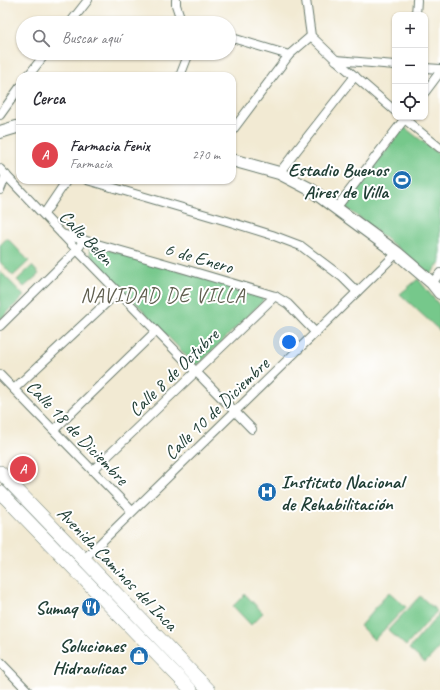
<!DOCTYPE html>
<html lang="es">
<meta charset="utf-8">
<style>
body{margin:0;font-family:Caveat,sans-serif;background:#f7f7f7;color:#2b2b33}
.controls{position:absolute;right:12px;top:12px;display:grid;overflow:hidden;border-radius:8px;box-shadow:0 1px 3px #0004}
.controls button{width:36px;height:36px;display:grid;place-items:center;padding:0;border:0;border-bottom:1px solid #e1e1e2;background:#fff;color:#2b2b33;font:20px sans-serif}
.you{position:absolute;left:289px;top:342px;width:14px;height:14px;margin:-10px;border:3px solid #fff;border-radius:50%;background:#1a73e8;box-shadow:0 0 0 6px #1a73e833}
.badge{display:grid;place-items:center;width:26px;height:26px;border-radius:50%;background:#1f6fb2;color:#fff;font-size:13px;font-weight:700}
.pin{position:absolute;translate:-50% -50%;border:2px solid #fff;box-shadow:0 1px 4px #0006}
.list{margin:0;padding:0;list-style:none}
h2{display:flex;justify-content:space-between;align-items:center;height:52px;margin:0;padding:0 16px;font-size:17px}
h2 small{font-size:13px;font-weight:400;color:#7c7c81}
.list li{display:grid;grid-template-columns:26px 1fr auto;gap:12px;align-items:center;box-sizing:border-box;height:60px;padding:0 16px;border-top:1px solid #e1e1e2}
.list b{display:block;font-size:15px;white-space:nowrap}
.list p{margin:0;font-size:13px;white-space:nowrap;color:#7c7c81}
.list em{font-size:13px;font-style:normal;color:#7c7c81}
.icon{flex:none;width:22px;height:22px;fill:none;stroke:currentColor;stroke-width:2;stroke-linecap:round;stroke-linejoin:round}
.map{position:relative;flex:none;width:440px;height:690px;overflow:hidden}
.search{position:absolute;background:#fff;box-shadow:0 1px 3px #0004;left:16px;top:16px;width:220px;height:44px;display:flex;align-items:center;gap:10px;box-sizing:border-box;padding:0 14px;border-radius:22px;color:#7c7c81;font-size:15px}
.panel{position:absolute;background:#fff;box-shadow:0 1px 3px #0004;left:16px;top:72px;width:220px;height:112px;border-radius:12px}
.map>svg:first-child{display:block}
.green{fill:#76c88b;stroke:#4a8260}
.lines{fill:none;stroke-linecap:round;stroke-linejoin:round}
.street-casing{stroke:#697a6c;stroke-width:10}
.secondary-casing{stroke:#697a6c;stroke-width:14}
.primary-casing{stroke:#697a6c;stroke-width:14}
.street{stroke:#fff;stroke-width:8}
.secondary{stroke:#fff;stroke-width:12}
.primary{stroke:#fff;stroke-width:13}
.labels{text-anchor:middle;stroke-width:4;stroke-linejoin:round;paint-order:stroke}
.poi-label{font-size:19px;font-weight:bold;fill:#1f3d34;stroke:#fff;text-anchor:end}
.street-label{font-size:19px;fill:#1f3d34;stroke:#fff}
.neighbourhood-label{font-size:20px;letter-spacing:1px;fill:#605f4f;stroke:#fff}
</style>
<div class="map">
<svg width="440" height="690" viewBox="0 0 440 690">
<rect width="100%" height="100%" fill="#fff"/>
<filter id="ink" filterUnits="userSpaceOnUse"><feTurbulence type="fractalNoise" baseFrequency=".025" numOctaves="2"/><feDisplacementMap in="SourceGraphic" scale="8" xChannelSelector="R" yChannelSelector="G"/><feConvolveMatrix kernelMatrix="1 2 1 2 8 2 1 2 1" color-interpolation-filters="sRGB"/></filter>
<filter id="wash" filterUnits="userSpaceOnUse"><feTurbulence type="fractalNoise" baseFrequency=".012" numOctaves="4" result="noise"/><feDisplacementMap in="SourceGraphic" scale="16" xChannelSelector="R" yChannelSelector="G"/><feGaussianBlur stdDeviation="0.9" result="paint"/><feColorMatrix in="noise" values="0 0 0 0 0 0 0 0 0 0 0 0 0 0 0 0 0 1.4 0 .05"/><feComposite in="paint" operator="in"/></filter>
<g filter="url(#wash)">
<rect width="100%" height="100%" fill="#f2ead3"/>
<g class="green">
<path d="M404,127L440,155V262L431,274L344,206Z"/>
<path d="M7,238L29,261L13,276L0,262V245Z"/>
<path d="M93,245L262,295L263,301L199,364H194L91,256L89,248Z"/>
<path d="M32,266L39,274L24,287L17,280Z"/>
<path d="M0,271L24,296L0,320Z"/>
<path d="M418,279L440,306V331L400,294Z"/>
<path d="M389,592L406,607L374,640L360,626Z"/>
<path d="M245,594L263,613L251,625L233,606Z"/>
<path d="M420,596L437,611L406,646L388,630Z"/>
<path d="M440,613V647L425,663L409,649Z"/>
</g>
</g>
<g filter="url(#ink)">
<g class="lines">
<g class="street-casing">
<g id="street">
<path d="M176,0V5L182,23"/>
<path d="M306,0L311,36L336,60L395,111"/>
<path d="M416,15L417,0"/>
<path d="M70,23L88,0"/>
<path d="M229,37L289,55"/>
<path d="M336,60L395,65"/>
<path d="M425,68L440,69"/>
<path d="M28,76L46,53"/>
<path d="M180,76L189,53"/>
<path d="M425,92L440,72"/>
<path d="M0,115L20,87"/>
<path d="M402,117L440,148"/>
<path d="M232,131L289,55L311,36"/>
<path d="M0,169L77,250L252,429"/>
<path d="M279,173L355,76"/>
<path d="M87,180L227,221L272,235L301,246L342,277L357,292"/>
<path d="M0,190L6,175"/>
<path d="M337,207L406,117"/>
<path d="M44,214L67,180"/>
<path d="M62,234L181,268L275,296L288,304L316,333"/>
<path d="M432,283L440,273"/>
<path d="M0,326L77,250L84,240"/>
<path d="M0,375L132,511"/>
<path d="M14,389L118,292"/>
<path d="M54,430L156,331"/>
<path d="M93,470L275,296"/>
<path d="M82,561L397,253"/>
<path d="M0,662L27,690"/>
</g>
</g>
<g class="secondary-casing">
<g id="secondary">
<path d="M0,132L20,126"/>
<path d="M232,160L279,173L310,189L397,253L432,283L440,293"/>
</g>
</g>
<g class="primary-casing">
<g id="primary">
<path d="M0,472L209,690"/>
<path d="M0,492L191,690"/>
</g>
</g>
<use href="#street" class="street"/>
<use href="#secondary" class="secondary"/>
<use href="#primary" class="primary"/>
</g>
</g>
<defs>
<g id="stadium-disc" transform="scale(1)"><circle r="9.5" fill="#1f6fb2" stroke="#fff"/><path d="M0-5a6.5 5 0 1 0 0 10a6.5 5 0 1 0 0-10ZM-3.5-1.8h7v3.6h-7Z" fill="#fff"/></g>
<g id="hospital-disc" transform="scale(1)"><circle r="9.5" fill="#1f6fb2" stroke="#fff"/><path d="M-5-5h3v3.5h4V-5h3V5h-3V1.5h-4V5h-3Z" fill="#fff"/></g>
<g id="restaurant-disc" transform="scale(1)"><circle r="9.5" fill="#1f6fb2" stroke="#fff"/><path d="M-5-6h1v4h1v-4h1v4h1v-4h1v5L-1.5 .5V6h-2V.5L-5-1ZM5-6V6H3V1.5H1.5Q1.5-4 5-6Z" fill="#fff"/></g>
<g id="shop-disc" transform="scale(1)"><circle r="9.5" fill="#1f6fb2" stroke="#fff"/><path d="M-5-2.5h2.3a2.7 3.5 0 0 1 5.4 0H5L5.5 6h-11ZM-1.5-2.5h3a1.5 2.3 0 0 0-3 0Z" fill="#fff"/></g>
</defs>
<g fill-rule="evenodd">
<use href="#stadium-disc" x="402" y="180"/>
<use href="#hospital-disc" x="267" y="492"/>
<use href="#restaurant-disc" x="91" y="607"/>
<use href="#shop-disc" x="139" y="656"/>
</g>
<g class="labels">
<g class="poi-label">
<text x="388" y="176">Estadio Buenos<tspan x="388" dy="22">Aires de Villa</tspan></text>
<text x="281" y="488" text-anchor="start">Instituto Nacional<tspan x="281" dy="22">de Rehabilitación</tspan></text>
<text x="77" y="614">Sumaq</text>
<text x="125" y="652">Soluciones<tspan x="125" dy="22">Hidraulicas</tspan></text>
</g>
<g class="street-label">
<text transform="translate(87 237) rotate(46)" y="7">Calle Belen</text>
<text transform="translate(199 257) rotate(16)" y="7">6 de Enero</text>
<text transform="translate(173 372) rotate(-44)" y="7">Calle 8 de Octubre</text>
<text transform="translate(216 408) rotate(-44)" y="7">Calle 10 de Diciembre</text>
<text transform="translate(78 432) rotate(46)" y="7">Calle 18 de Diciembre</text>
<text transform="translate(118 568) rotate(46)" y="7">Avenida Caminos del Inca</text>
</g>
<g class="neighbourhood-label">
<text x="163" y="302">NAVIDAD DE VILLA</text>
</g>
</g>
</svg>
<div class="controls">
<button>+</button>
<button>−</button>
<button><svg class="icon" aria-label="locate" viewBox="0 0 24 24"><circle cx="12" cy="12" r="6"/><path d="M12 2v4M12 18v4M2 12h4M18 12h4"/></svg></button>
</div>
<div class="you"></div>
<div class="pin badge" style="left:23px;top:469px;background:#e0444e">A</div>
<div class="search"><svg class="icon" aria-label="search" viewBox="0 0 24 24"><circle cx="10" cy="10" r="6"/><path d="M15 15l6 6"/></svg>Buscar aquí</div>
<section class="panel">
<h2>Cerca<small></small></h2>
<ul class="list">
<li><span class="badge" style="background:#e0444e">A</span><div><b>Farmacia Fenix</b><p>Farmacia</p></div><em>270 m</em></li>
</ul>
</section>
</div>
